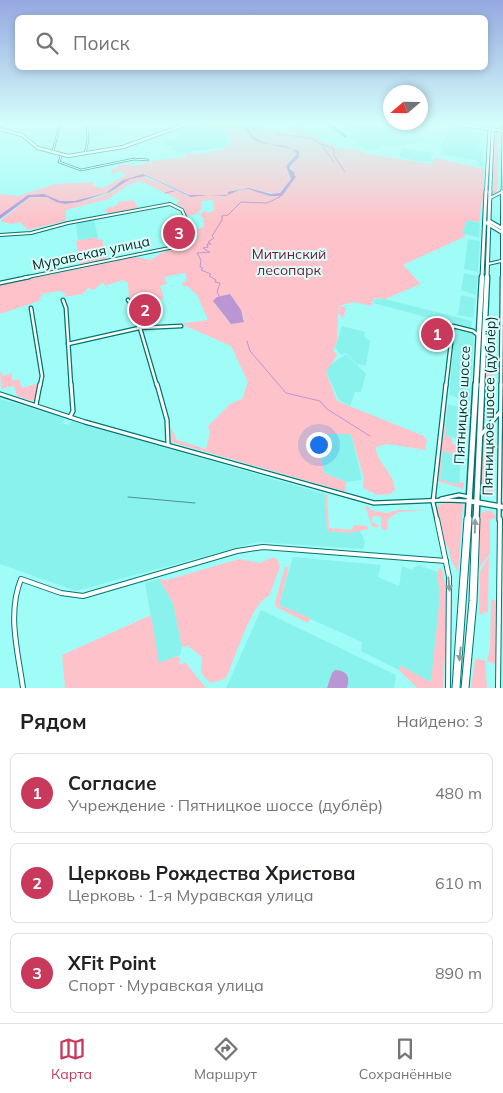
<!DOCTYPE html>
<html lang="ru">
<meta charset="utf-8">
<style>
body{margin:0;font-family:Mulish,sans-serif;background:#f6f6f6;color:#202124}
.compass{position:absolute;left:383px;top:85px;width:45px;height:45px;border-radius:50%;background:#fff;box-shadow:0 2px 8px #0003;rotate:250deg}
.you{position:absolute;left:318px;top:444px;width:18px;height:18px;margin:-12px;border:4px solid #fff;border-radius:50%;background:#1a73e8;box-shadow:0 0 0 8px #1a73e833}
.badge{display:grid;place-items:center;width:32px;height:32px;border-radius:50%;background:#c8395c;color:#fff;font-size:16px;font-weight:700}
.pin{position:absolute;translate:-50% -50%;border:2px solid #fff;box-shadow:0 1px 5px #0006}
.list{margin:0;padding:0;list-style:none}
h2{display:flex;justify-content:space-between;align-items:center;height:65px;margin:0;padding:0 20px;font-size:21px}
h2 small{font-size:16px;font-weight:400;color:#757577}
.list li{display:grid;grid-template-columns:32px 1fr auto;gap:15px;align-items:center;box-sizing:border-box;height:80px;margin:0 10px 10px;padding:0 10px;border:1px solid #e0e0e0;border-radius:8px}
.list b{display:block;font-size:19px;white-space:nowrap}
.list p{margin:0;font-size:16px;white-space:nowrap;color:#757577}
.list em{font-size:16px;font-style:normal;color:#757577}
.icon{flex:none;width:28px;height:28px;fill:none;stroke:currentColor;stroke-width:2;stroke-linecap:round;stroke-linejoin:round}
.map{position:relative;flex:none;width:503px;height:688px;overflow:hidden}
.search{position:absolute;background:#fff;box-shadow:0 2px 8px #0003;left:15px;right:15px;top:15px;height:55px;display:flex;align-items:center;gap:12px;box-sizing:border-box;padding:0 18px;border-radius:8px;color:#757577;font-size:19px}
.sheet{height:335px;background:#fff}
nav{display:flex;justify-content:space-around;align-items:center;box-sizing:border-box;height:70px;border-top:1px solid #e0e0e0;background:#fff;font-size:14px;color:#757577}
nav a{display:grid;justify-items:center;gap:2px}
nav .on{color:#c8395c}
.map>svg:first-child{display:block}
.built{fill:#8af2ec}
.green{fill:#fec3ca;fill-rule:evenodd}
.water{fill:#bb96d5}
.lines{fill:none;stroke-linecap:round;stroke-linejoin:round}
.stream{stroke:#bb96d5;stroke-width:1}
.street-far4-casing{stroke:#007572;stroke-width:2.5}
.street-far3-casing{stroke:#007572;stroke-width:4}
.street-far2-casing{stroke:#007572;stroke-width:5}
.street-far1-casing{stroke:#007572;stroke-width:5.5}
.street-casing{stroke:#007572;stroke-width:6}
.secondary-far2-casing{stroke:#007572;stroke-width:4}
.secondary-far1-casing{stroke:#007572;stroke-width:5}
.secondary-casing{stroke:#007572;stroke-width:7}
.primary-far4-casing{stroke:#007572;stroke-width:4}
.primary-far3-casing{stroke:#007572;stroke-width:5}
.primary-far2-casing{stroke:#007572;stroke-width:7}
.primary-far1-casing{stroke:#007572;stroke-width:8}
.primary-casing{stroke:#007572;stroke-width:9}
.street-far4{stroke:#fff;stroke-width:1}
.street-far3{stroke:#fff;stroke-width:2}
.street-far2{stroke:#fff;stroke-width:2.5}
.street-far1{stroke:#fff;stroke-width:3}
.street{stroke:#fff;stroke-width:4}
.secondary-far2{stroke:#fff;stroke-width:2.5}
.secondary-far1{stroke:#fff;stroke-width:3}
.secondary{stroke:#fff;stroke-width:4.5}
.primary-far4{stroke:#fff;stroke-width:2.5}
.primary-far3{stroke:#fff;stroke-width:3}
.primary-far2{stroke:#fff;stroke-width:4.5}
.primary-far1{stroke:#fff;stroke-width:5}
.primary{stroke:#fff;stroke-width:7}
.rail{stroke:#4e908d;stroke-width:1}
.oneway{fill:#8c9f9f}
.labels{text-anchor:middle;stroke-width:4;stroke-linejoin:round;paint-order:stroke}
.street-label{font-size:14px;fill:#002a29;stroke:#dcfefb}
.park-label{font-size:14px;fill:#781b33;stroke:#dcfefb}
</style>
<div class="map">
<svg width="503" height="688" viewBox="0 0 503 688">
<rect width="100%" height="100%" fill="#a0fcf6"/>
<g class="built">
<path d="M89,124H118L119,129L89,138L88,134H91L88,132Z"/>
<path d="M189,124L207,129L212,127L225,131L228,141L225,147L177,154L175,150H171L172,146L166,147L164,142L180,137L174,131Z"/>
<path d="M348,124H396L395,126L403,124L413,128L427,141L398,146L382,145H379L381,148L367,151L347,136L368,129L371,131L391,126L350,131L347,128L350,127Z"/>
<path d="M454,125L458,126V128L481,132L479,146L476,147L483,150V167L477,166V160L440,154L444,148L439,147Z"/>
<path d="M402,148L414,150L433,153L430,162L413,160L399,157Z"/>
<path d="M94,220L98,237L78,241L76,223Z"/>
<path d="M467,220L480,223L479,238L462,233Z"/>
<path d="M468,239L480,241L478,272L464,269Z"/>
<path d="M464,273L478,276L476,295L461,290Z"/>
<path d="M461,295L476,299L473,318L458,315Z"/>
<path d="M376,299H385L472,321L471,329L373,303Z"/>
<path d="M342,326L365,332L364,336L370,341L366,366L357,364L346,353L341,355L335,348Z"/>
<path d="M455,328L474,333L470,401L449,395Z"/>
<path d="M346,354L366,374L361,392H355L350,406L339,400L325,369Z"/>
<path d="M0,399L65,418L63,423L65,424L68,425L72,421L325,494L327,531L359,529L365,542L363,549L258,542L76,591L0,564Z"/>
<path d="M448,404L469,410L467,442L445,435Z"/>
<path d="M323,434H351L362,480L346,482L324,473L318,437H321Z"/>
<path d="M443,451L461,457L459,485L440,479Z"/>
<path d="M293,557L381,565L378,577L399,586L402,566L413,570L414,567L419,565L437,572L440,596L431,683L399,666V670L361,651L362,642L279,605Z"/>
<path d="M159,579L173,603L182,647L180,655L159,664L145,583Z"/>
<path d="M261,610L396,675L394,688H226Z"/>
</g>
<g class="green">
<path d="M197,124H243C253,150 273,141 294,150L297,154L286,166L291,180L277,194L244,188L227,192L229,194L226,195H190L143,174L123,180L106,193L74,201H60L44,194L28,195L0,215V194L18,196L55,184L95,182L92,186L103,188L126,175L122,173L123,170L112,174L111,170L123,164L135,166L152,161L186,157V154L194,153L196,155C206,151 221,152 229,145V132Z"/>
<path d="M248,127L277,132L294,127L307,130L322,142L331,143L340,149H358L364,153L430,164L436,158L484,169L483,203L482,199L479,222L467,220L462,233L466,234L464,237L403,265L421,284L385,299L374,298L371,306L354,302L339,306L338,313L340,306L346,307L343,319L338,313L337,341L333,350L337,355L326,372L337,401L424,436L427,440L425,450L388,444L376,447C376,463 393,470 395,490L391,494L377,495L363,488L364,479L351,434H323L318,437L324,473L346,482V492L171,442V427L177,440L206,449L210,433L208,426L230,404L242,399L248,382L231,346L188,327H179L190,325H170L208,320L197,295L187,286H183L182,283L187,280L185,273L164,277L167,284L160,286L164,298L134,305L129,298L128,283L123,280L105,286L103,282L94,290L88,288L83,294L64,297L65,293L59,291L42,294L39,301L0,314V285L135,257L150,260C155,258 156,256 161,253C173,247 202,252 198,229L204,227L203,218L200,216L203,211L209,213L214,210L213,200L202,201L201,209L197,214L186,216L182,207L176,204L179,200L141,181L128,185L108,199L66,210V221L28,230L20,222L11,224L0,221L32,196L47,197L56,202L65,204L79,202L99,197L112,192L129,179L143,176L191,197L209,195L226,196L239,190L248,189L270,196H282L296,177L290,166L299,157V151C281,145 256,147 248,127ZM230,294L245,320L231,324L215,304L218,297Z"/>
<path d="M499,132L497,193L493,195L494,133H501V142Z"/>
<path d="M134,200L138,208L108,214L105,209L117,205L119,202Z"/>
<path d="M98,237V240L102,239L107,260L80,265L76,241Z"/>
<path d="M487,335L493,341V349L490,351L493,356L492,398L486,394L485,387Z"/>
<path d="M0,371L3,376L11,373L13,381L19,379L22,388L39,383L35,402L17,396L14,386L1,389Z"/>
<path d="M447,403L445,435L452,438V444L466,448L465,458L443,451L440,479L458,485L459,481L464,483L463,489L438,481Z"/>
<path d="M491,426L490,477L494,497L481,492L482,436Z"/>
<path d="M325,494H327L329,528L352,530L354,525L367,526L369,529L349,533L327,531Z"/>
<path d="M456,501L463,505L458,573L451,560L448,546H445L437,509L439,504Z"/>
<path d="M365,506L370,507V510L387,513L398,510H428L399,512L388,519L387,530H383L381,527V517L372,516V521L379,526L378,528L372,526Z"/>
<path d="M484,511H491L497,517L490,520V553L478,570L480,514Z"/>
<path d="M489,556L488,612L479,615L480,572Z"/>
<path d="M273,557L278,560L280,567L269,596C252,602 235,658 227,676L224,679L210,683L201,673L202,657L188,646L182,647L173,603L159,579L167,580L239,559L260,563Z"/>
<path d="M285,567H289L279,605L310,618L308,623L276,607L275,602Z"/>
<path d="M440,567C452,583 444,666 443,688H417L399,670V665L431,682L440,596L437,572Z"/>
<path d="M491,599L496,601L495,664L487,661L490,649Z"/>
<path d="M151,615L159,663L177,656L181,659L178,663L182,664L185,662L206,688H65L62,655Z"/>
<path d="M478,658L485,661L487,688H471L475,660Z"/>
</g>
<g class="water">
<path d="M243,124L251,127L248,128C257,147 281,145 299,151V157L290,166V169L295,173L294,174L296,177L282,196H270L248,189L239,190L226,196L209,195L191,197L146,176L130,179L110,192L79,202L65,204L56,202L47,197H30L0,219V215L28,195L44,194L60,201H74L106,193L123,180L143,174L189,195H226L229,194L227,192L248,188L271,194L280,193L291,179L286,166L297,154C281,135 255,157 243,124Z"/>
<path d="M230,294L241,310L244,322L231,324L213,301L217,297Z"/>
<path d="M335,670C348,671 350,677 347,688H327L332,673Z"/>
</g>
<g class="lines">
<g class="stream">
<path d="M152,124H154"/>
<path d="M251,127L261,128L266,132"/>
<path d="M277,134L311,138L321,144L334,162"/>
<path d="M322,144L334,149V156L345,172"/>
<path d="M165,193L174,191"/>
<path d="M209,252L203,248L208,247L207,244H211L208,242L214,238L212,236L222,220V216L228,215L241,202L267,203L280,197L279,195"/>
<path d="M210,252L197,253L201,260L200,267L203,268L201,270L211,274L209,276L216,280L215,282L220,283L217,292L220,297"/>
<path d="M247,341L250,351L286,393L320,401L327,409L370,436"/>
</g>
<g class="street-far4-casing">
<g id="street-far4">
<path d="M300,124L302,125"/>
<path d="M329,124L345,136"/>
<path d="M53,151L60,124"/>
<path d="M85,154L88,140L87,124"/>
<path d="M61,156L59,162L81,170L134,159L148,160"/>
<path d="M502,193L503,124"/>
</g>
</g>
<g class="street-far3-casing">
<g id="street-far3">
<path d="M490,198L502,192"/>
<path d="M0,235L31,233L68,223L170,204L182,210L194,236L184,245L23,278"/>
<path d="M488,264L501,261"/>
<path d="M502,278V191"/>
</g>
</g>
<g class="street-far2-casing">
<g id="street-far2">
<path d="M0,283L29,277"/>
<path d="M63,300L66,308L71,386"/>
<path d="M128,300L133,306L139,328"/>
<path d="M31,308L42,376L40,386"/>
<path d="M140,328L157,386"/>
<path d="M68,344L139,328L181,326"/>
<path d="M446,386L453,326L473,331L478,335"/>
<path d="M501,386L502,277"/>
</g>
</g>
<g class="street-far1-casing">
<g id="street-far1">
<path d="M157,384L167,420L168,444"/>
<path d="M0,394L85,422L374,503L446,500L469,501"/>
<path d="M36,405L40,384"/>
<path d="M70,417L73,411L71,384"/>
<path d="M481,435L500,412"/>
<path d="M441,499L459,495L469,497"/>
<path d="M437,520L433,502L446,384"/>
<path d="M499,520L501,384"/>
</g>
</g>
<g class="street-casing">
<g id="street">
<path d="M437,519L449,577L448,688"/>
<path d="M23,688C18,652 7,614 21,579L61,593L83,596L237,551L263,547L446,561"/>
<path d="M498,688L500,519"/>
</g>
</g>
<g class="secondary-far2-casing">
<g id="secondary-far2">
<path d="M455,124L503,131"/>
<path d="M0,129L22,135L38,148L68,156L123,147L187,124"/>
</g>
</g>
<g class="secondary-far1-casing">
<g id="secondary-far1">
<path d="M489,221L503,229"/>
<path d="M485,222L503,233"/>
</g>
</g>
<g class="secondary-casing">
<path id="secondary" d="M469,501L503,507"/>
</g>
<g class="primary-far4-casing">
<g id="primary-far4">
<path d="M486,193L490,124"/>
<path d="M490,193L493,124"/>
</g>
</g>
<g class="primary-far3-casing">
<g id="primary-far3">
<path d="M482,278L486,191"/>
<path d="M487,278L490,191"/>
</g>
</g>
<g class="primary-far2-casing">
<g id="primary-far2">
<path d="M476,386L482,277"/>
<path d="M482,386L487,277"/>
</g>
</g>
<g class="primary-far1-casing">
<g id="primary-far1">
<path d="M468,520L476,384"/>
<path d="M476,520L482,384"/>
</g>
</g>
<g class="primary-casing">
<g id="primary">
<path d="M456,688L468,519"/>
<path d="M465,688L473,601L476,519"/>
</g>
</g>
<use href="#street-far4" class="street-far4"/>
<use href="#street-far3" class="street-far3"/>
<use href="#street-far2" class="street-far2"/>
<use href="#street-far1" class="street-far1"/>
<use href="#street" class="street"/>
<use href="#secondary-far2" class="secondary-far2"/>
<use href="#secondary-far1" class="secondary-far1"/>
<use href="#secondary" class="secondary"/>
<use href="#primary-far4" class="primary-far4"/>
<use href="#primary-far3" class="primary-far3"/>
<use href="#primary-far2" class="primary-far2"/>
<use href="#primary-far1" class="primary-far1"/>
<use href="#primary" class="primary"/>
<path class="rail" d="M128,497L195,503"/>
</g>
<defs><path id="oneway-solid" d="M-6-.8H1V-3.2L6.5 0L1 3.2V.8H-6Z" transform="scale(1.25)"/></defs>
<g class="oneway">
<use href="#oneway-solid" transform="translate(475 526) rotate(-88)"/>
<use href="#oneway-solid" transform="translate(449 584) rotate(85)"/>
<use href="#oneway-solid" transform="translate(460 654) rotate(96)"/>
</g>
<linearGradient id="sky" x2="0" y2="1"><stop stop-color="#96a8e0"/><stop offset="0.56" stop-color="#d4fefb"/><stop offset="1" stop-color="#d4fefb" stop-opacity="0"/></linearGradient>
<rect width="503" height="220" fill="url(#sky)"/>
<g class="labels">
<g class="street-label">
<text transform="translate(91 253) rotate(-12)" y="5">Муравская улица</text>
<text transform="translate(462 405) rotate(-87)" y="5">Пятницкое шоссе</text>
<text transform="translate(489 406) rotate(-89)" y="5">Пятницкое шоссе (дублёр)</text>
</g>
<g class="park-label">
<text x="289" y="259">Митинский<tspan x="289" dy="16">лесопарк</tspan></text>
</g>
</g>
</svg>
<svg class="compass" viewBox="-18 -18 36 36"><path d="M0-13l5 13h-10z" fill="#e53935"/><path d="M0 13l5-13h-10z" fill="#757577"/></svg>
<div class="you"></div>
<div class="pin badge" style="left:437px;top:334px">1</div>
<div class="pin badge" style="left:145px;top:310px">2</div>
<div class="pin badge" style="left:179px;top:233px">3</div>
<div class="search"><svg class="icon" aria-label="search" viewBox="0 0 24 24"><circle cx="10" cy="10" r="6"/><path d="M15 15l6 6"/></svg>Поиск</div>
</div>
<section class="sheet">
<h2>Рядом<small>Найдено: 3</small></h2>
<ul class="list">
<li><span class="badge">1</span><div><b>Согласие</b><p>Учреждение · Пятницкое шоссе (дублёр)</p></div><em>480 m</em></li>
<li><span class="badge">2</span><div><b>Церковь Рождества Христова</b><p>Церковь · 1-я Муравская улица</p></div><em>610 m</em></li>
<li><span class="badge">3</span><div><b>XFit Point</b><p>Спорт · Муравская улица</p></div><em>890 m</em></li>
</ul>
</section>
<nav>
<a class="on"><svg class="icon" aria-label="map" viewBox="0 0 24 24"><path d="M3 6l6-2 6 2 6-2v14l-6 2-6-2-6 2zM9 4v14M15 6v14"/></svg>Карта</a>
<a><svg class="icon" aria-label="directions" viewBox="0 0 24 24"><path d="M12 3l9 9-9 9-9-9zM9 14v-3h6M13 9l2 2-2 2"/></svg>Маршрут</a>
<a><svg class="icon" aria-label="saved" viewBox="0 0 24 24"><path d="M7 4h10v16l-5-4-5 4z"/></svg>Сохранённые</a>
</nav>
